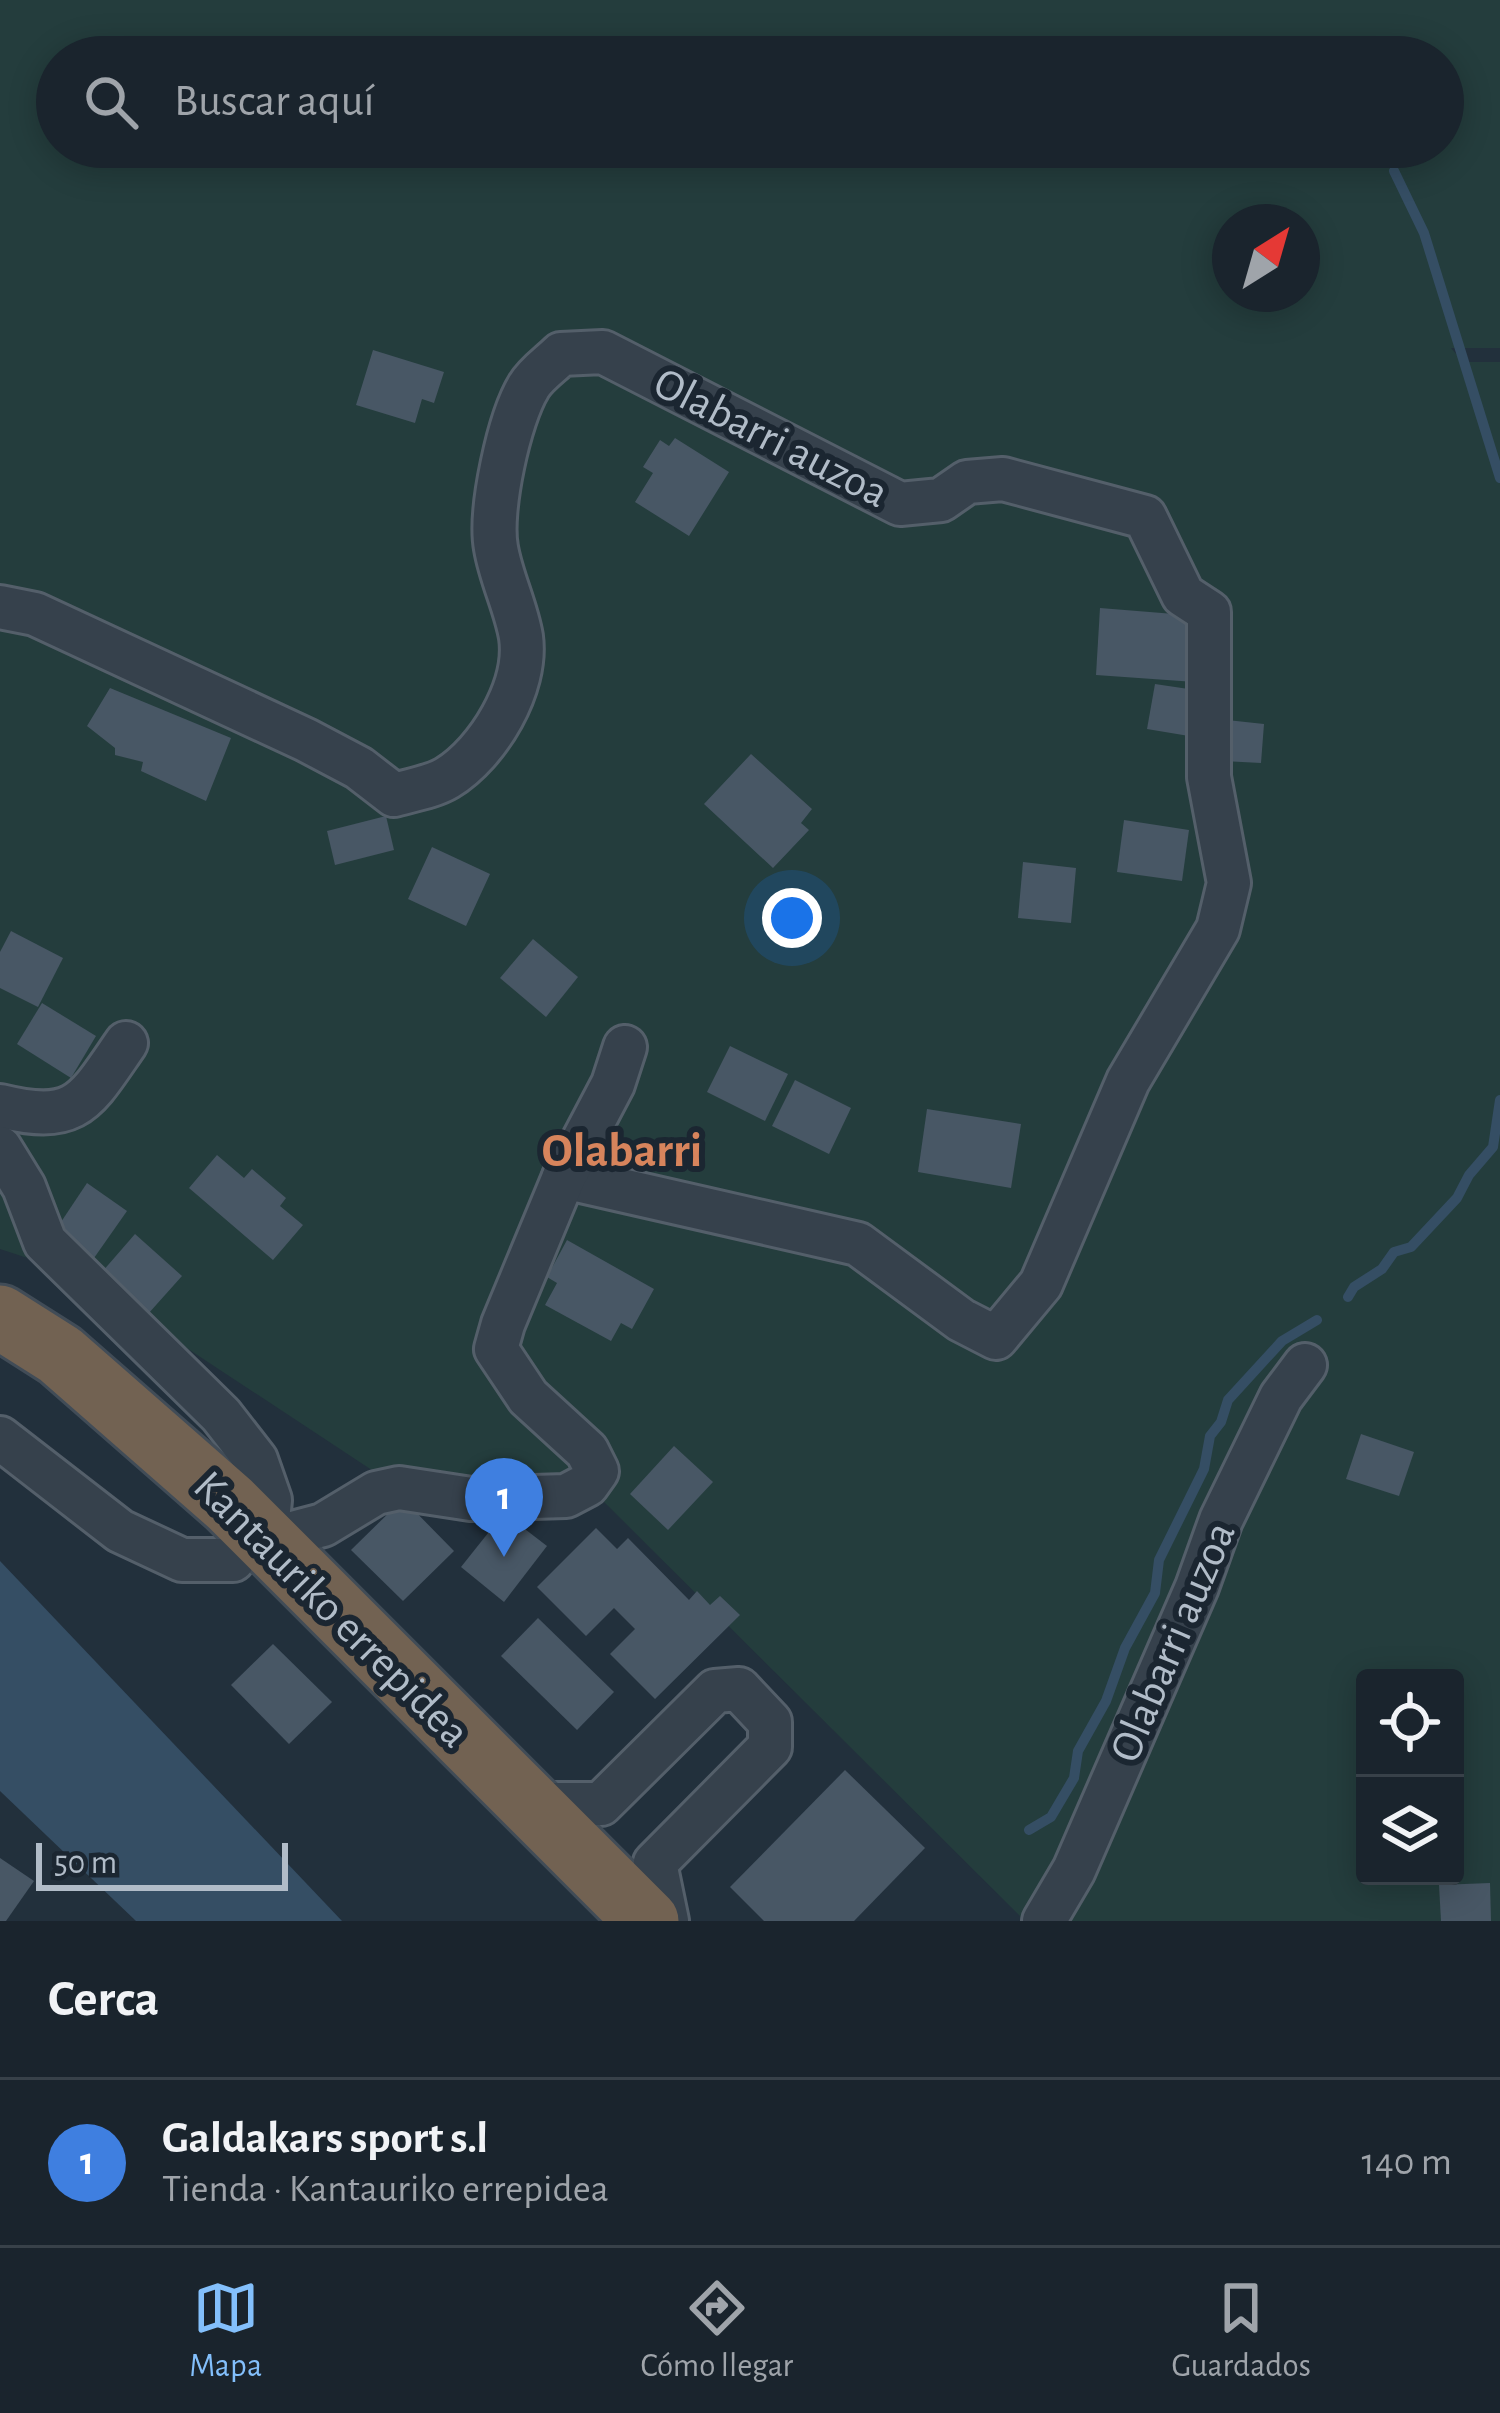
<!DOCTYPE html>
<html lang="es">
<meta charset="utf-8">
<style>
body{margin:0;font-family:"Alegreya Sans",sans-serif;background:#232c35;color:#f1f3f6}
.controls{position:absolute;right:36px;bottom:36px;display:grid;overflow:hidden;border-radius:12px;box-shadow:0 6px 30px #0003}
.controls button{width:108px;height:108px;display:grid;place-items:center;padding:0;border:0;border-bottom:3px solid #384149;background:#1a242d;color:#f1f3f6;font:60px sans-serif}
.compass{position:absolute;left:1212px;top:204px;width:108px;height:108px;border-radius:50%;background:#1a242d;box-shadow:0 6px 30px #0003;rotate:37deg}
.scale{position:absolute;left:36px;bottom:30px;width:252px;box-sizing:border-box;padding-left:12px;border:6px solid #b1bcc8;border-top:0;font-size:33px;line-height:42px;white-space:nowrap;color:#b1bcc8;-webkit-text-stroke:9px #1b2631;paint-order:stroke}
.you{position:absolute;left:792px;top:918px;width:42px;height:42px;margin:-30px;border:9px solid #fff;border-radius:50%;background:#1a73e8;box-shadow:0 0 0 18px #1a73e833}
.badge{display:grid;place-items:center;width:78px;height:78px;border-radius:50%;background:#83bffb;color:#fff;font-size:39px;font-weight:700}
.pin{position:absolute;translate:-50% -99px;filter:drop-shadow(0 3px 6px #0008)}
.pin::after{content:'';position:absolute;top:63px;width:42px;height:36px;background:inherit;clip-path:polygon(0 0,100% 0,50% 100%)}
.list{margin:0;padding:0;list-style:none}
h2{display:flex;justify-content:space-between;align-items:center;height:156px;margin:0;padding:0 48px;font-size:51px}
h2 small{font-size:39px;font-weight:400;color:#9fa4aa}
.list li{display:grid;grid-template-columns:78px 1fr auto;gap:36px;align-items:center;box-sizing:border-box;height:168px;padding:0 48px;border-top:3px solid #384149}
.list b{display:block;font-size:45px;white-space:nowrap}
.list p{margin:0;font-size:39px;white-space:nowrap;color:#9fa4aa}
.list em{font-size:39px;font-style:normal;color:#9fa4aa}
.icon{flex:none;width:66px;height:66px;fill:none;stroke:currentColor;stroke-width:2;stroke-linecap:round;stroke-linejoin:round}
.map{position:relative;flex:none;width:1500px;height:1921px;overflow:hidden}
.search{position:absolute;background:#1a242d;box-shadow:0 6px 30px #0003;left:36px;right:36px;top:36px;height:132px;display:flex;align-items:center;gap:30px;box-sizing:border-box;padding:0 42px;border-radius:66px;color:#9fa4aa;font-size:45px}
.sheet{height:324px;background:#1a242d}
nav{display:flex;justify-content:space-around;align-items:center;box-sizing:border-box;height:168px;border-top:3px solid #384149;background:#1a242d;font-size:33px;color:#9fa4aa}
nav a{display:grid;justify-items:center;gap:6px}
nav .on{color:#83bffb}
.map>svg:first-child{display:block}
.green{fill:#243d3d;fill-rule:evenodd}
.water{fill:#354e64}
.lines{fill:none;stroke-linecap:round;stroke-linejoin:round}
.stream{stroke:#354e64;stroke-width:10}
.building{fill:#485765}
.minor-casing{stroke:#545f6a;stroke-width:48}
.highway-casing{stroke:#414c57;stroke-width:69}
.minor{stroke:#36414c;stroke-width:42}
.highway{stroke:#726252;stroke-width:63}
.labels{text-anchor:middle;stroke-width:12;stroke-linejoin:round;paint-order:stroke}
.street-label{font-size:45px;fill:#b1bcc8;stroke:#1b2631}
.neighbourhood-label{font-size:48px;font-weight:bold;fill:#d7845c;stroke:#1b2631}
</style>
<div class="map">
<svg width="1500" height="1921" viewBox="0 0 1500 1921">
<rect width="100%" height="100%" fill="#22303c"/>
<path class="green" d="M0,0H1500V348H1451L1463,362H1500V1921H1025L587,1485L399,1488L73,1273L0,1249ZM57,57H1443V147H57ZM1230,222H1302V294H1230ZM1365,1678H1455V1876H1365Z"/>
<path class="water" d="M0,1561L342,1921H136L0,1791Z"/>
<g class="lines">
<g class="stream">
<path d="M1394,171L1424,233L1500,478"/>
<path d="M1348,1297L1354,1287L1382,1269L1394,1252L1411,1247L1457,1198L1469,1175L1493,1147L1500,1100"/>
<path d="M1029,1830L1051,1817L1074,1778L1078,1751L1106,1701L1125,1648L1155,1593L1159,1560L1204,1469L1210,1436L1221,1422L1228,1400L1282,1341L1317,1320"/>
</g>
</g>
<g class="building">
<path d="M373,350L444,372L434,403L422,399L415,423L356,405Z"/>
<path d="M675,438L729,472L689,536L635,502L653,473L643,467L660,440L669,446Z"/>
<path d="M1100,608L1199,616L1195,682L1096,675Z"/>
<path d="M1155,684L1202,691L1195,737L1147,729Z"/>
<path d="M110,688L231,738L206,801L141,771L143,762L115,755V748L87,726Z"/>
<path d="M1227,720L1264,724L1261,763L1223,761Z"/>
<path d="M751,754L812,809L801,823L809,830L773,868L704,804Z"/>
<path d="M386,816L394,850L335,865L327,831Z"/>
<path d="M1124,820L1189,830L1182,881L1117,872Z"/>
<path d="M432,847L490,874L466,926L408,899Z"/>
<path d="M1023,862L1076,868L1071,923L1018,918Z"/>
<path d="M11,931L63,958L38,1007L0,988V952Z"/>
<path d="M533,939L578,977L546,1017L500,978Z"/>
<path d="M42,1003L96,1036L71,1078L17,1044Z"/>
<path d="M730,1046L788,1074L765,1121L707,1092Z"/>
<path d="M795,1080L851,1108L829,1154L772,1126Z"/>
<path d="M927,1109L1021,1124L1011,1188L918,1172Z"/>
<path d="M217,1155L244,1178L252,1169L286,1198L280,1206L303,1225L273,1260L189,1188Z"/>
<path d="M87,1183L127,1211L94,1258L55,1231Z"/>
<path d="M135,1234L182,1276L148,1314L102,1272Z"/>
<path d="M567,1240L654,1289L632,1329L621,1323L611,1341L545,1305L557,1283L547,1277Z"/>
<path d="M1361,1434L1414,1452L1399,1496L1346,1479Z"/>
<path d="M674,1446L713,1482L668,1530L630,1494Z"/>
<path d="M403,1499L454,1551L403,1601L351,1550Z"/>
<path d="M504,1513L547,1546L504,1602L461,1567Z"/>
<path d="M596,1528L617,1549L628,1538L689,1600L697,1591L710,1605L720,1596L740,1615L655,1699L610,1654L635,1629L614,1608L586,1636L537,1587Z"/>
<path d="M538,1618L614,1692L577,1730L501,1656Z"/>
<path d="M273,1644L332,1702L289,1744L231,1685Z"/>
<path d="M845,1770L925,1848L854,1921H764L730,1887Z"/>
<path d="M0,1858L34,1881L6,1921H0Z"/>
<path d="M1490,1883L1491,1921H1441L1439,1885Z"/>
</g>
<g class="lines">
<g class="minor-casing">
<g id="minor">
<path d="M0,607L35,614L306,740L359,768L394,795C411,790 432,787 447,778C488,753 528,687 521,637C516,607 501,578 496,548C489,511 509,418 529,386C536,374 551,364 561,354L603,352L900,504L941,500L967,482L1003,479L1145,517L1183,595L1209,612V777L1229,883L1218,929L1128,1081L1041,1284L996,1338L961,1320L858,1244L564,1177"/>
<path d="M0,1106C77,1125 85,1102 126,1043"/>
<path d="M0,1148L24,1187L45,1242L221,1415L256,1460L270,1500L266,1540L323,1525L376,1493L399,1488L471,1499L566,1496L587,1485L597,1471L587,1451L528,1397L496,1349L503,1324L564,1177L613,1084L625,1047"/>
<path d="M0,1438L120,1531L182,1560H233"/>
<path d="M530,1804H601L715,1691L739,1689L770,1722V1747L655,1863L667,1921"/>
<path d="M1044,1921L1074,1870L1197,1587L1221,1520L1281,1397L1305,1365"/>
</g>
</g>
<g class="highway-casing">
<path id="highway" d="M0,1317L60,1355L230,1504L647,1921"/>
</g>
<use href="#minor" class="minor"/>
<use href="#highway" class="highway"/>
</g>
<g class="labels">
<g class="street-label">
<text transform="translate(772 436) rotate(27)" y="16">Olabarri auzoa</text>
<text transform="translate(333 1608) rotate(45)" y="16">Kantauriko errepidea</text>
<text transform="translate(1171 1641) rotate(-67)" y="16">Olabarri auzoa</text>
</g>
<g class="neighbourhood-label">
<text x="622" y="1166">Olabarri</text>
</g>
</g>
</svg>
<div class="controls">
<button><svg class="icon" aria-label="locate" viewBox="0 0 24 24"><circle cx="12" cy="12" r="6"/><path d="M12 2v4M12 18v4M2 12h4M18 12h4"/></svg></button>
<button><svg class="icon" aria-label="layers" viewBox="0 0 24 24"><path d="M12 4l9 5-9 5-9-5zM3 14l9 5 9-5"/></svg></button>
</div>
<svg class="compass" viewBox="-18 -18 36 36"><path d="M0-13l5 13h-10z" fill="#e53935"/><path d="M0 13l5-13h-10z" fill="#9fa4aa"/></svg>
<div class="scale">50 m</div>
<div class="you"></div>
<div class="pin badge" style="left:504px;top:1557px;background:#3f7fe0">1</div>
<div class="search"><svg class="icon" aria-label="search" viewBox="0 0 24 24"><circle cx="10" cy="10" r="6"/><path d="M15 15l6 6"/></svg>Buscar aquí</div>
</div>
<section class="sheet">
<h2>Cerca<small></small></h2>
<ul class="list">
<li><span class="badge" style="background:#3f7fe0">1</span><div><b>Galdakars sport s.l</b><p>Tienda · Kantauriko errepidea</p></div><em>140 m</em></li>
</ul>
</section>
<nav>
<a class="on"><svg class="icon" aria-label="map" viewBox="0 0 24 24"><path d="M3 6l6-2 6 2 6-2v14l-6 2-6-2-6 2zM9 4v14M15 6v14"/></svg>Mapa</a>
<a><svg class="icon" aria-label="directions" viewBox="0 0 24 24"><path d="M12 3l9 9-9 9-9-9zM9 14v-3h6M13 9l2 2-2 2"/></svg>Cómo llegar</a>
<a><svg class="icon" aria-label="saved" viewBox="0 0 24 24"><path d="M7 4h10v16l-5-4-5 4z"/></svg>Guardados</a>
</nav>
